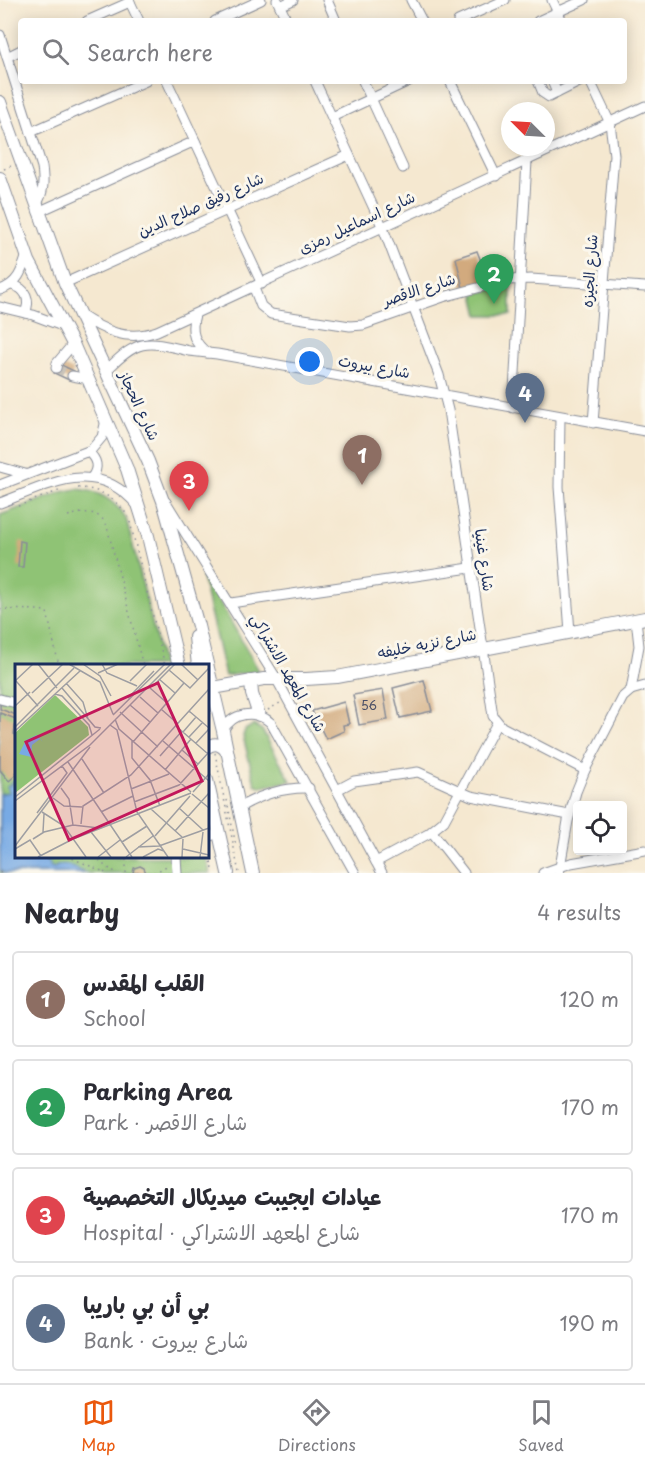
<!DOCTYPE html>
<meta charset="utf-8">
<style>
body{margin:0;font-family:"Playpen Sans","Playpen Sans Arabic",sans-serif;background:#f2f2f3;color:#2b2b33}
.controls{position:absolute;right:18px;bottom:18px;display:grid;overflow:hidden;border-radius:6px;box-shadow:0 3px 15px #0003}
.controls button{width:54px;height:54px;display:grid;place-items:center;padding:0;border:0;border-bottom:2px solid #e1e1e2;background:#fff;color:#2b2b33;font:30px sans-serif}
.compass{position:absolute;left:501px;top:102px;width:54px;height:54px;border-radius:50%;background:#fff;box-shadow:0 3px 15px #0003;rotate:294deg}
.you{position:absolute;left:310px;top:362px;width:21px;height:21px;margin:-15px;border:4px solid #fff;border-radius:50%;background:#1a73e8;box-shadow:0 0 0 9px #1a73e833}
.badge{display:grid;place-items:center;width:39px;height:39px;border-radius:50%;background:#ea580c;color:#fff;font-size:20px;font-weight:700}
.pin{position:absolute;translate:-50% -50px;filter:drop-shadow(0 2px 3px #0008)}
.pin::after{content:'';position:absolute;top:32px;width:21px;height:18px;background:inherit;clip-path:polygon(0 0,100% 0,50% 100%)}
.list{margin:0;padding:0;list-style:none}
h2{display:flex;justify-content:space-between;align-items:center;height:78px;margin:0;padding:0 24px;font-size:26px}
h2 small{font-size:20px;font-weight:400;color:#7c7c81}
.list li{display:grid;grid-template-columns:39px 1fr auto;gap:18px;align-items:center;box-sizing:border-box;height:96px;margin:0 12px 12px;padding:0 12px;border:2px solid #e1e1e2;border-radius:6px}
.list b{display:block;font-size:22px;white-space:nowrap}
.list p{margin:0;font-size:20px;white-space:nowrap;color:#7c7c81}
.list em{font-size:20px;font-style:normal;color:#7c7c81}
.icon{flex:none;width:33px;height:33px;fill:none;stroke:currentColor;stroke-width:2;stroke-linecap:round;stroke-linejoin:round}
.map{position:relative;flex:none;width:645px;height:873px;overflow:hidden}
.search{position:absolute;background:#fff;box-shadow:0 3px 15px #0003;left:18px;right:18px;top:18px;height:66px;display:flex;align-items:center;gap:15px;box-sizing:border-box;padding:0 21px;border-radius:6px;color:#7c7c81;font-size:22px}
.sheet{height:510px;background:#fff}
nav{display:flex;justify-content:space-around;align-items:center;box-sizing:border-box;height:84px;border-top:2px solid #e1e1e2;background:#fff;font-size:16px;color:#7c7c81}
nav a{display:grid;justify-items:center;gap:3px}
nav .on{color:#ea580c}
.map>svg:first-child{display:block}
.green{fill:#8fc374;stroke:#557969;stroke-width:1.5}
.water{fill:#78aae4;stroke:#4a6ca1;stroke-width:1.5}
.building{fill:#d2aa7e}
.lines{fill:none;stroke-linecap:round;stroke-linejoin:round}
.minor-tunnel{stroke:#c9c3b9;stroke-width:9;stroke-dasharray:9 4.5;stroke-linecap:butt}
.minor-casing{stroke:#888c97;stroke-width:11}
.major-casing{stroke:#888c97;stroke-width:14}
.path{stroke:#888c97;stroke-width:1.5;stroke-dasharray:1.5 4.5;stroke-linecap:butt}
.minor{stroke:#fff;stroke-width:9}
.major{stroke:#fff;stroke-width:12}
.labels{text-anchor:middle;stroke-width:6;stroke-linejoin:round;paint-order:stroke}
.number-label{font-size:12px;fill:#494e66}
.street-label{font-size:15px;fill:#1b2f5e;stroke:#fbf7ec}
.inset-road{fill:none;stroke:#9e9ea2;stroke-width:1.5}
.view{fill:#c2185b;fill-opacity:0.15;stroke:#c2185b;stroke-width:3}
.inset-edge{fill:none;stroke:#1b2f5e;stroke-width:3}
</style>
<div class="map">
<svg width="645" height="873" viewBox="0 0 645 873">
<rect width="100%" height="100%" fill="#fbf7ec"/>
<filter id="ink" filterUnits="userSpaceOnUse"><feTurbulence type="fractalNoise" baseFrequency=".0167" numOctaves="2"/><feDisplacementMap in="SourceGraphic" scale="12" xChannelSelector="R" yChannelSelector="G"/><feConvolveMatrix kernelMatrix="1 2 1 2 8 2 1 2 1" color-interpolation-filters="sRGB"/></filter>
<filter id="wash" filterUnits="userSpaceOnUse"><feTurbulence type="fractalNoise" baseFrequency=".008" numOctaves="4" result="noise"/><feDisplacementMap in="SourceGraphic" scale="24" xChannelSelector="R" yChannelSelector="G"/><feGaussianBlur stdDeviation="1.35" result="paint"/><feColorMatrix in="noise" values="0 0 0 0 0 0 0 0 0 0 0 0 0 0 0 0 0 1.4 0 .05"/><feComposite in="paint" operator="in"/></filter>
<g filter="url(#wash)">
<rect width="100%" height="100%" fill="#f5e8d0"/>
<g class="green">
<path d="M511,285V315H479L474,294Z"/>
<path d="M76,489C98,490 114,499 126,518L163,666H16V856L206,857L210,873H0V515L62,492Z"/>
<path d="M205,576L259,671L225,676L202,577Z"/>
<path d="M253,725L262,730L291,781L261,787L255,784L243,736L245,730Z"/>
</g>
<path class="water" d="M16,779V783L14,782L12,785L16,788V856L41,857L50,864L49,866L54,868C66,859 75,870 87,873H4L0,869V794L9,792L7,787Z"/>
<g id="blocks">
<g class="building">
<path d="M477,251L489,282L463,288L456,258Z"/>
<path d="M59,364L74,371L69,380L54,373Z"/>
<path d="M20,541L25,542L23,567H18Z"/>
<path d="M424,680L432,711L400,718L393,688Z"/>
<path d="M383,690L388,720L359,725L353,695Z"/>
<path d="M344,702L349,724L343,725L344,731L326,739L312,711Z"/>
<path d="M0,704L16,707V715L0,709Z"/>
<path d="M0,713L16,719L14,734L16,735V775L9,781L0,770Z"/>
<path d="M140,866L144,868L146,873H133L134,868Z"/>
</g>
</g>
</g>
<g filter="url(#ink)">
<use href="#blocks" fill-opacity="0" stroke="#888c97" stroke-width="1.5"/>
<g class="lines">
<path class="minor-tunnel" d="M56,368L72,376"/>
<g class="minor-casing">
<g id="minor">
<path d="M129,0L139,21"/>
<path d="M277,0L287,21"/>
<path d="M327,0L336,21"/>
<path d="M411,0L422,21"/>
<path d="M552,0L562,21"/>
<path d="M280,6L293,0"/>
<path d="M87,21L130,2"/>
<path d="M215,21L261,0"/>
<path d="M458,21L505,0"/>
<path d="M538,21L584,0"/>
<path d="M0,35L42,167C44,181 44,193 36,205"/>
<path d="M7,57L21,50"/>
<path d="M167,81L262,284"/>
<path d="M315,81L383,228L439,375L448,410L493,716L502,727L585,770"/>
<path d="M363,81L403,168"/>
<path d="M450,81L496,176"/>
<path d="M538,81L543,93L549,97L581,81"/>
<path d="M552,81L557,93"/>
<path d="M590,81L610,123L614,155L593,423"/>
<path d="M332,117L409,81"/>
<path d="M31,132L146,81"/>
<path d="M38,212L195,141"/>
<path d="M65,283L349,155"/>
<path d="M12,285C26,288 31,300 25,313"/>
<path d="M254,288L261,306L271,314L350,326L363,325L443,297L508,280L531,279L645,287"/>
<path d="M0,290C18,284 22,271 27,254"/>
<path d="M0,307L33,315L65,327"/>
<path d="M79,314C104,331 127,342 157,331L645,106"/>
<path d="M195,315C190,331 194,344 208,353"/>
<path d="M56,368L57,363L73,344"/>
<path d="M106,371C139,337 147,341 189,351C198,352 208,353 217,354L645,431"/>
<path d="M72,376L89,379"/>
<path d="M513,408L527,161"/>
<path d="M560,417L559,487L570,632"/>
<path d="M88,452C97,459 99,468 92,477"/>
<path d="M0,467L25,474"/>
<path d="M0,485L91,450L102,437L106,420"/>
<path d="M166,502L276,678L382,873"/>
<path d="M0,503C49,485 95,456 137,505"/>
<path d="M231,603L470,568"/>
<path d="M631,690L639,646L636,619"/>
<path d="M0,699L16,703"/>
<path d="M223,731C232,712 256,709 271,723L355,873"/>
<path d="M337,790L354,781L418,772L471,796L569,815"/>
<path d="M238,808C261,795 283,787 309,788"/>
<path d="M432,832L464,873"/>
<path d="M207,837L219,833"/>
<path d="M176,856L177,873"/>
<path d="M376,862L428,834L444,821L497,723"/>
<path d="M543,873L571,863L645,850"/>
<path d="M559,873L568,821L576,792L585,770L623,697L631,690L645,686"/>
</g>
</g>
<g class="major-casing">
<g id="major">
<path d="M0,102L65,283L148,461L163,501L198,626L223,731L253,873"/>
<path d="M0,178L29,261L73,344L127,469L148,536L179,666"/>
<path d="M195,637L198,666"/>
<path d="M251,681L252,694L259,715"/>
<path d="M213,688L264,679H306L337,677L645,618"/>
<path d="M207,747C215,742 222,744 227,752"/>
<path d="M207,780L228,873"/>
</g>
</g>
<g class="path">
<path d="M4,169L13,165"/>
<path d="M78,488C100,488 117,499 129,518L165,666"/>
<path d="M18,506L61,490"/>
<path d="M68,516C83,512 95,509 106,523L143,666"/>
<path d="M0,609L40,610L47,612L59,666"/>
<path d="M268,710L280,703"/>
<path d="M215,753L239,873"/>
<path d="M227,800L236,846"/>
<path d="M207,844L214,873"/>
<path d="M67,856L104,872"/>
<path d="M95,856L108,869"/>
<path d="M0,872L1,873"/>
<path d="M104,873L110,868L116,873"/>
<path d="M126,873V856"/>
<path d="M154,873L168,865"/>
</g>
<use href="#minor" class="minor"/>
<use href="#major" class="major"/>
</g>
</g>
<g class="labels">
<g class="number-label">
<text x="369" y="710">56</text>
</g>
<g class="street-label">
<text transform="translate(201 205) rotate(-24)" y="5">شارع رفيق صلاح الدين</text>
<text transform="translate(357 223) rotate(-25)" y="5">شارع اسماعيل رمزى</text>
<text transform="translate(590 271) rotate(-86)" y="5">شارع الجيزه</text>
<text transform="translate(419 290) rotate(-18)" y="5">شارع الاقصر</text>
<text transform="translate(374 367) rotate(10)" y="5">شارع بيروت</text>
<text transform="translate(139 406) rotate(65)" y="5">شارع الحجاز</text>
<text transform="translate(484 560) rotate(82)" y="5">شارع غينيا</text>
<text transform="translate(427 644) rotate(-11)" y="5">شارع نزيه خليفه</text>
<text transform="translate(288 673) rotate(60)" y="5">شارع المعهد الاشتراكي</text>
</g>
</g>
<g transform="translate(15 664)">
<rect width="194" height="194" fill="#f5e8d0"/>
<path d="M40,31L73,63L74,71L0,129V69Z" fill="#8fc374"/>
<path d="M22,71L28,78L25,75L17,81L16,93L4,90L11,76Z" fill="#78aae4"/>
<path class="inset-road" d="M23,0L42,24M54,0L85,18L98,50M68,0L85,12L96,32M87,0L92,9L122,22M166,0L183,16M154,6L175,24L194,4M83,9L103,0M144,15L160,29M0,17L18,0M1,17L23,42M115,17L132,0M51,19L68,38L73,55M139,21L160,0M47,24L80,63L86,64M135,24L152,39M17,29L48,0M40,30L47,32L74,61L77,71M125,33L143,49M113,34L139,7M115,41L135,58M0,42L15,28M146,45L163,60M174,47L194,64M105,48L143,83M98,51L150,0M100,55L104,65L176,128M95,61L102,66L122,148L153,193M161,62L193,90M0,63L59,4M0,67L65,7M168,68L181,53M174,73L188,58M117,77V94L135,116L145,142M148,77L194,117M118,78L169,19M181,79L194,65M167,86L183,100M145,92L167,67M67,95L89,129M53,98L117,193M150,106L176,75M46,124L54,135L58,161M116,125L154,110M178,128L194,110M177,130L194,144M0,133L85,65M38,134L49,142L67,143M0,137L75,81L156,0M119,138L164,121L194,88M164,144L188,166M136,145L167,173M27,148L49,162L71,193M86,148L118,132M22,149L52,109L47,102M66,160L68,142L116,111L194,25M160,167L194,129M28,168L29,150M76,168L96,193M140,172L175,132M18,175L29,168L58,161L84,164M107,178L132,162M0,182L75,83M123,183L144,182L194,164M0,185L15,176L26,192M168,185L194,191M23,193L58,175L176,129M83,193L105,176M111,193L138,172M128,193L143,185L149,187M167,193L168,175M185,193L188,168"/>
<path class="view" d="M143,19L187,117L54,176L11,78Z"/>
<rect width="194" height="194" class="inset-edge"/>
</g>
</svg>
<div class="controls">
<button><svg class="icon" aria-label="locate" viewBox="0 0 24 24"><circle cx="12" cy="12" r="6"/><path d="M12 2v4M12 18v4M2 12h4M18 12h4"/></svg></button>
</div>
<svg class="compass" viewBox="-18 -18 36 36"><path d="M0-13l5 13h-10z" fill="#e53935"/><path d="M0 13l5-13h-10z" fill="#7c7c81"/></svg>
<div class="you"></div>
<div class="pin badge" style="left:362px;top:485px;background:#8d6e63">1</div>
<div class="pin badge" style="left:494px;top:304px;background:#2e9e5b">2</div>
<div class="pin badge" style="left:189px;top:511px;background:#e0444e">3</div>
<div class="pin badge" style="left:525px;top:423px;background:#5c6f8a">4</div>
<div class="search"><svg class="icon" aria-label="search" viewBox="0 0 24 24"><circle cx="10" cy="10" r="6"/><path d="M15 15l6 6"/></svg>Search here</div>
</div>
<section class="sheet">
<h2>Nearby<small>4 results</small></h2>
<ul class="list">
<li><span class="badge" style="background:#8d6e63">1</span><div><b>القلب المقدس</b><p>School</p></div><em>120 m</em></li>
<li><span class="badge" style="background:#2e9e5b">2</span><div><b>Parking Area</b><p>Park · شارع الاقصر</p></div><em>170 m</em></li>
<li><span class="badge" style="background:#e0444e">3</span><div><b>عيادات ايجيبت ميديكال التخصصية</b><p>Hospital · شارع المعهد الاشتراكي</p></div><em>170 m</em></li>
<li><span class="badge" style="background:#5c6f8a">4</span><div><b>بي أن بي باريبا</b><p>Bank · شارع بيروت</p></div><em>190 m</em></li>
</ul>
</section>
<nav>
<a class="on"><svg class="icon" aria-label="map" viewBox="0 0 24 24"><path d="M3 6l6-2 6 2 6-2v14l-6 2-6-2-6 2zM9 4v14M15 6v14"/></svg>Map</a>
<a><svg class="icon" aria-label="directions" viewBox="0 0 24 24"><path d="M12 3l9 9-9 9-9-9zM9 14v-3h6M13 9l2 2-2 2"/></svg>Directions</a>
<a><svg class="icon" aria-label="saved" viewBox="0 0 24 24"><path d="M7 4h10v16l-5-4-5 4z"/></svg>Saved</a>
</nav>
